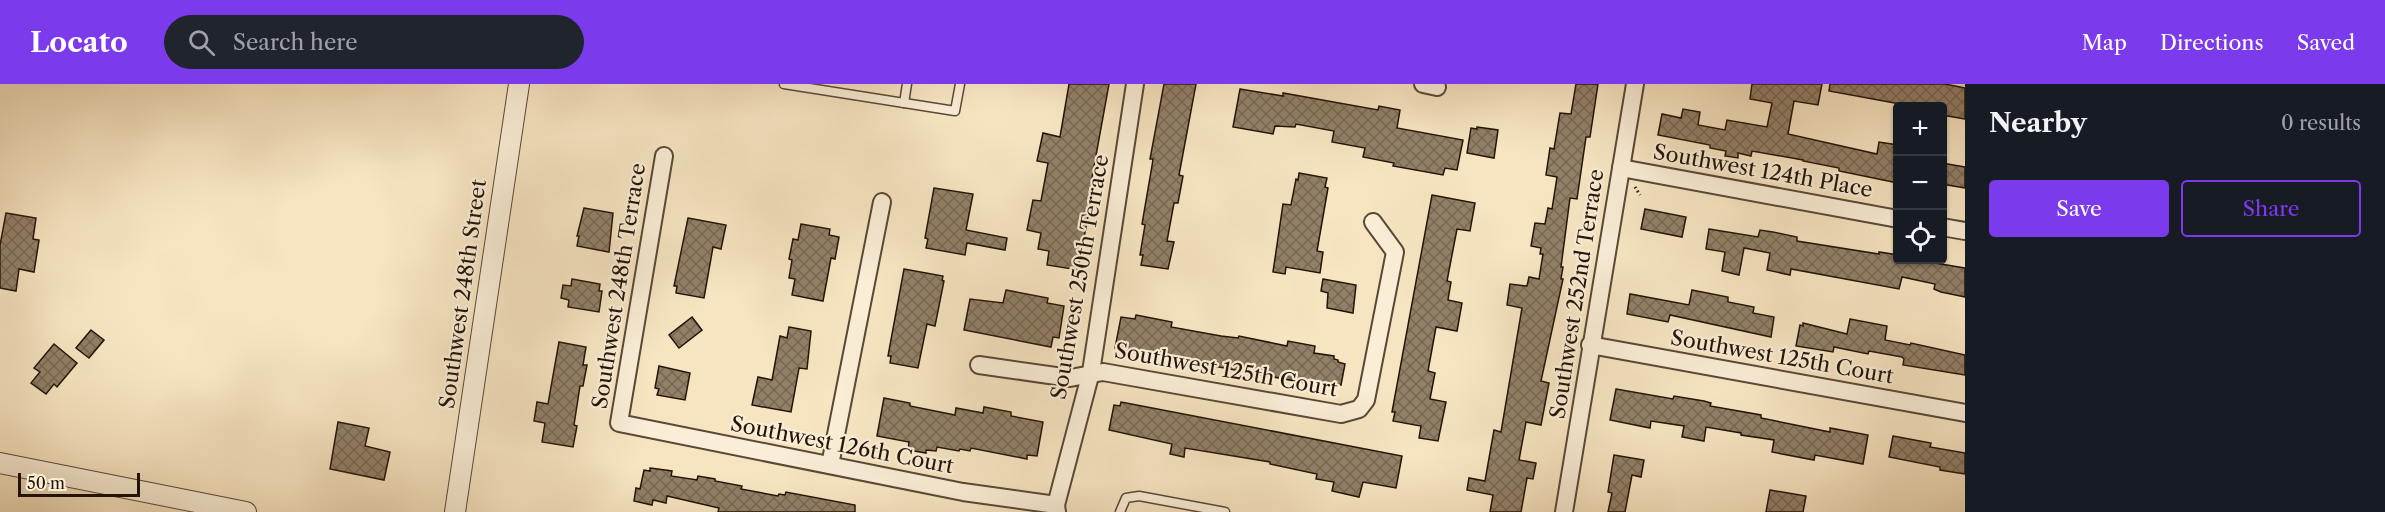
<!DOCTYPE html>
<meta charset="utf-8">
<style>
body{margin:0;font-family:"Libre Caslon Text",serif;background:#20242c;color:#f1f3f6}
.controls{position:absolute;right:18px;top:18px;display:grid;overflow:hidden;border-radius:6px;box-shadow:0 2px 4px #0004}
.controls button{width:54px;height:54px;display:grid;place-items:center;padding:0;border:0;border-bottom:2px solid #363941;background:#171b24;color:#f1f3f6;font:30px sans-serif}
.scale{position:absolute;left:18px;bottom:15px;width:122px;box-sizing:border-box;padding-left:6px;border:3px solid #241307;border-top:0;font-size:16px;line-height:21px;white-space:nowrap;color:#241307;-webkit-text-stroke:4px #faeed7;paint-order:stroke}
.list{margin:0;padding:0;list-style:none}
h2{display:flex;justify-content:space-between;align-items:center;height:78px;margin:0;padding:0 24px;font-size:26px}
h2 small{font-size:20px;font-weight:400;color:#9ea1a6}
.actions{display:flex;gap:12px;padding:18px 24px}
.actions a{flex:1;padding:14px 0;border:2px solid #7c3aed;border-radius:6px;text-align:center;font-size:21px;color:#7c3aed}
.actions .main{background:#7c3aed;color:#fff}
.icon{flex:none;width:33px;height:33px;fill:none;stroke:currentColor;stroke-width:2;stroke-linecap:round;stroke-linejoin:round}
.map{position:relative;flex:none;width:1965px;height:428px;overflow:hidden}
header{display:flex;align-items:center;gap:36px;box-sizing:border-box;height:84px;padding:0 30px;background:#7c3aed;color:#fff}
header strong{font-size:28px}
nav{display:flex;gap:33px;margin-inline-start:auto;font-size:21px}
.search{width:420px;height:54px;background:#20242c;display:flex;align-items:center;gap:15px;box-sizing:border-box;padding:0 21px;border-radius:33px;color:#9ea1a6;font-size:22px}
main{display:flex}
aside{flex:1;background:#171b24}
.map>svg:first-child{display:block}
.building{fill:url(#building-cross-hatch);stroke:#241307;stroke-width:1.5}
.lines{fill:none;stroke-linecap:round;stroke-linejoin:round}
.service-casing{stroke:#594836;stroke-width:11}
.minor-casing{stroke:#594836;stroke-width:20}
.tertiary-casing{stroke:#594836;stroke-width:22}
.path{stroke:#241307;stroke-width:3;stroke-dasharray:1.5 3;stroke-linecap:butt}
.service{stroke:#faeed7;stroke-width:8}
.minor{stroke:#faeed7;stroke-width:16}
.tertiary{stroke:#faeed7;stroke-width:20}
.labels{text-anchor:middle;stroke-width:4.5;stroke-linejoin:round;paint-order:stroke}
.street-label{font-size:21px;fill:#241307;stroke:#faeed7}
</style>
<header>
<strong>Locato</strong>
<div class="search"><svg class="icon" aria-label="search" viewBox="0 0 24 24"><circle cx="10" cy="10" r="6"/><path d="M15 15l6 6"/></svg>Search here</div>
<nav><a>Map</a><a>Directions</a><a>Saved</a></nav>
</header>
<main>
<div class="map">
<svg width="1965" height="428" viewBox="0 0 1965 428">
<defs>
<pattern id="building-cross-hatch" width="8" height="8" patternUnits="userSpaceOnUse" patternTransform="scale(1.5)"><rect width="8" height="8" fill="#928068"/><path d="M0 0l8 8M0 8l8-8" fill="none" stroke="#776854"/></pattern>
</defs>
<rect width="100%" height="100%" fill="#f7e5c2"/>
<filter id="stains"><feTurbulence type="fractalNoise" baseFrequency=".00333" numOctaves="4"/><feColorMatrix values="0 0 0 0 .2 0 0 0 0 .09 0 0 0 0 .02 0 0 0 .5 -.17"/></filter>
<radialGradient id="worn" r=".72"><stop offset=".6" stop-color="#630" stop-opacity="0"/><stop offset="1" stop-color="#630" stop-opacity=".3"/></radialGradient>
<g class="building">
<path d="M1069,0H1109L1091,99L1094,100L1078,186L1047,181L1049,167L1038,165L1041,149L1027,146L1033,116L1041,117L1048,79L1037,77L1043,49L1060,53Z"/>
<path d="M1164,0H1196L1179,91L1183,92L1178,119H1174L1167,157L1174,158L1168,185L1141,181L1143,171H1140L1145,141L1142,140L1152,82L1153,75H1150Z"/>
<path d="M1576,0H1598L1590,53H1586L1577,115L1570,114L1561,183H1563L1561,195H1563L1541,297L1549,299L1541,341L1526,338L1519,376L1536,379L1533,395L1527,394L1521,428H1490L1493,411L1467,406L1469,394L1485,397L1494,346L1501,348L1522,224L1507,221L1510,200L1527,202L1529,193L1539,195L1543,170H1540L1541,164L1531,162L1535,139L1545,140L1548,124L1552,125L1557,93L1546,91L1550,64L1554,65L1560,29L1571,30Z"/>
<path d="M1752,0H1822L1818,21L1794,17L1788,50L1877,70L1879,58L1898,61V99L1839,87V84L1803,77V76L1752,67L1751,72L1738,69V74L1725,72L1726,67L1710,64V61L1658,51L1662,30L1681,34L1683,25L1700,28L1698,41L1725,46L1727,36L1767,43L1772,19L1750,15Z"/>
<path d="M1830,0H1945L1965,4V35L1942,31V22L1916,19L1915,21L1900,20L1829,7Z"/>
<path d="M1240,5L1283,12V9L1378,26L1379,22L1400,26L1397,44L1463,56L1457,86L1445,84L1443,91L1393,82L1394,79L1363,73L1365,64L1332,58L1334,47L1296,40L1295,43L1275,42L1273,50L1233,43Z"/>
<path d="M1477,43L1498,46L1494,74L1467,69L1471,44L1477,45Z"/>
<path d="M1942,79L1965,83V104L1942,100Z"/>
<path d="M1299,89L1327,94L1325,103L1328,104L1317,167L1323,168L1320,189L1286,183L1285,190L1273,188L1283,120L1291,121L1296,95L1298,96Z"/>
<path d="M934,104L973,110L966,146L1007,154L1005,166L967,159L965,171L926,164L928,155L925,154Z"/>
<path d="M1432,111L1475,119L1470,147L1457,145L1447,197L1451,198L1448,216L1462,219L1457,247L1436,243L1428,287L1435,289L1430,315L1446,318L1438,357L1419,354L1421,342L1393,337L1395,328H1392Z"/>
<path d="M584,124L613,129L609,168L577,162L579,152H577Z"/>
<path d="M1645,125L1686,133L1682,153L1641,145Z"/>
<path d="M6,129L36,134L33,155L39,156L34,188L19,185L16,207L0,204V161Z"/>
<path d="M688,134L726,141L721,165L713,163L704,214L676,209L677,202H674Z"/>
<path d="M801,140L830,145L829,151L839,153L835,175L831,174L823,217L792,211L795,195L789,194L792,176L789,175L793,155L798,156Z"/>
<path d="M1709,145L1758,153L1760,146L1773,148L1797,153V157L1879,170V168L1898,171V176H1917L1965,184V213L1941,208L1934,205L1935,200L1902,193L1899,205L1791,185L1790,191L1767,186L1770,169L1744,164L1739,191L1722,187L1725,168L1706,165Z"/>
<path d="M904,185L943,192L942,196L944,197L935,242L927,240L918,284L890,279L891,272H888Z"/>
<path d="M572,195L600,200L599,207H602L599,228L568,223L569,216L561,214L563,201L571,202Z"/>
<path d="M1323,195L1356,201L1353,229L1327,224L1328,209L1321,207Z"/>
<path d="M1006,206L1048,214L1047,219L1064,222L1059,254L1053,253L1051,263L964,246L970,215L1003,219Z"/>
<path d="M1692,206L1728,213V218L1754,223L1753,229L1774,233L1771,253L1670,231L1668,238L1627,230L1630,210L1689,221Z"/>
<path d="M1136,231L1172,238L1171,243L1221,252L1238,254L1239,252L1287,262L1288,257L1315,262L1314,269L1334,272V275L1338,276V278L1345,280L1341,301L1335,299V302L1328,301V303L1115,264L1121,233L1135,235Z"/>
<path d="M692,233L702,246L679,264L669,251Z"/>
<path d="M1850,235L1887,242L1885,256L1910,261L1911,259L1965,271V291L1903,281L1904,275L1902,273L1869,267L1868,270L1834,263L1833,268L1796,262L1800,241L1803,242V239L1847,250Z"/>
<path d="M789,243L811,247L807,285L799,284L791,328L752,321L758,293L772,296L780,252L787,254Z"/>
<path d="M91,246L104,256L89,274L76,264Z"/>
<path d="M559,258L586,263L583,281H587L583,302H580L574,341L577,342L573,363L542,358L545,339L534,337L537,318L548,320Z"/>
<path d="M54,260L77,279L57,303L54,300L46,310L31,299L40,288L34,284Z"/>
<path d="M659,282L690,289L685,316L657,311L659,305L655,304Z"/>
<path d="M1616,305L1673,315L1674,312L1704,317L1711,319L1710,322L1761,331V334L1830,348V344L1868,351L1863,380L1815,371L1814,376L1772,368L1774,356L1741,351V349L1706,343L1704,357L1682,353L1684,342L1651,337L1650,344L1610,336Z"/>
<path d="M884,314L910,319V322L955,331L956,324L983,329L984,323L1011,328V332L1043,338L1037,372L1027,371V375L971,364L970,367L960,365L959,367L937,363L936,367L926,366V369L908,366L909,358L877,352Z"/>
<path d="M1121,318L1402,372L1396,404L1363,398L1359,413L1332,407L1334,398L1316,395L1317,390L1270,380V378L1185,364L1184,373L1170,370L1172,360L1109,346L1114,321L1120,322Z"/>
<path d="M338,338L369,344L365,362L390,368L384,396L330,385Z"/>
<path d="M1893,352L1931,359L1930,363L1965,369V390L1940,386V383L1889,373Z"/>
<path d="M1614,371L1644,376L1641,393L1632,391L1625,428H1608L1612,409L1608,408Z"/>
<path d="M650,384L672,387L671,392L697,396L698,392L715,395V397L742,402L741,405L778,412L779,410L785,411L786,408L855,421V428H718L719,424L667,412L666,419L653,416L652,421L634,417L636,404L640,405L644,386L650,387Z"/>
<path d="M1770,406L1806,412L1803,428H1766Z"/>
</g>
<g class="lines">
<g class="service-casing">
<g id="service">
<path d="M784,0L955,27L960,0"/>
<path d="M904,19L907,0"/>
<path d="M1120,428L1126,414L1139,412L1225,428"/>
</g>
</g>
<g class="minor-casing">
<g id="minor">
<path d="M1423,0L1437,3"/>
<path d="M664,72L619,339L963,408L1056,421"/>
<path d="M1621,84L1898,135"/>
<path d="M1942,143L1965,147"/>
<path d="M1590,261L1965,329"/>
<path d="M979,281L1070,294L1103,288L1341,330L1359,325L1366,316L1395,168L1373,138"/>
<path d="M830,381L882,118"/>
<path d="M1057,428L1056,421L1091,288L1135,0"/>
<path d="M1564,428L1635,0"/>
</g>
</g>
<g class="tertiary-casing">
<g id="tertiary">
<path d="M0,379L246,428"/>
<path d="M455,428L519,0"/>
</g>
</g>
<path class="path" d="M1635,103L1640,111"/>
<use href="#service" class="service"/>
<use href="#minor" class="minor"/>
<use href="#tertiary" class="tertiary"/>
</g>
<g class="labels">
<g class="street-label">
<text transform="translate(1763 87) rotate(10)" y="7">Southwest 124th Place</text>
<text transform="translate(1080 193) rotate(-80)" y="7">Southwest 250th Terrace</text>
<text transform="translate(619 202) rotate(-81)" y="7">Southwest 248th Terrace</text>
<text transform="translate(463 210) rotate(-82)" y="7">Southwest 248th Street</text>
<text transform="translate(1577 210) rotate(-81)" y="7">Southwest 252nd Terrace</text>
<text transform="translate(1782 273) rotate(10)" y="7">Southwest 125th Court</text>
<text transform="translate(1226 286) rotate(10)" y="7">Southwest 125th Court</text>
<text transform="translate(842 361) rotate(11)" y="7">Southwest 126th Court</text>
</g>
</g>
<rect width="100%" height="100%" filter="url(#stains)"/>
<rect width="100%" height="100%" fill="url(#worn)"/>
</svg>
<div class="controls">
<button>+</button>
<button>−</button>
<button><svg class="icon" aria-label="locate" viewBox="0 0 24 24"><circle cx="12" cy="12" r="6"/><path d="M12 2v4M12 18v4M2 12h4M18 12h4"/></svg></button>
</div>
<div class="scale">50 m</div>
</div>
<aside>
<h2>Nearby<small>0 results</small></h2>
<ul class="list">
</ul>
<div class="actions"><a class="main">Save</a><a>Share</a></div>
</aside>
</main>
